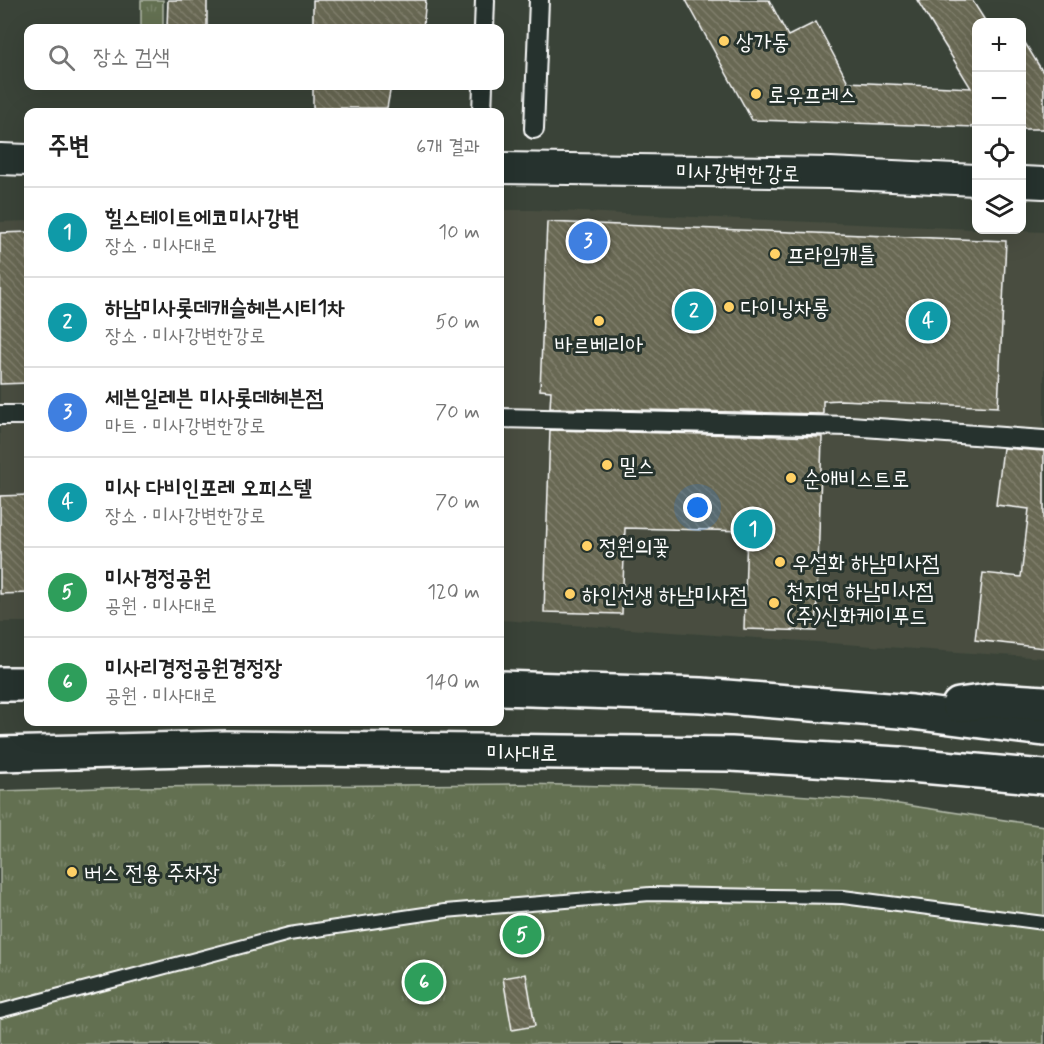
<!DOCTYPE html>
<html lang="ko">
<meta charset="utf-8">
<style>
body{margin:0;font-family:Mynerve,"Poor Story",sans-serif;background:#f6f6f6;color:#222}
.controls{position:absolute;right:18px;top:18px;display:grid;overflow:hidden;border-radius:12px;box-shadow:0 6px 24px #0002}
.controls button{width:54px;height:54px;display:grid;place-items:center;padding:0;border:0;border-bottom:2px solid #e0e0e0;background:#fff;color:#222;font:30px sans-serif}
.you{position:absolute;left:698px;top:508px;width:21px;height:21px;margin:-15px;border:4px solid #fff;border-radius:50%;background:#1a73e8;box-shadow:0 0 0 9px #1a73e833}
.badge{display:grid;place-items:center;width:39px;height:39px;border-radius:50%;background:#857141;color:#fff;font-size:20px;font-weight:700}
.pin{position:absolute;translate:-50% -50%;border:3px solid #fff;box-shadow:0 2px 6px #0006}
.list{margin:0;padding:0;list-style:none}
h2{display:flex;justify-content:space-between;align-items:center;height:78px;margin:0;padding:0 24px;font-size:26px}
h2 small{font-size:20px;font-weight:400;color:#767676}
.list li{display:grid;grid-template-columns:39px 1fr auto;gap:18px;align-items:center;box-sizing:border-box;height:90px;padding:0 24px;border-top:2px solid #e0e0e0}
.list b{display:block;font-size:22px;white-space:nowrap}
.list p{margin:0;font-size:20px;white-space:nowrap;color:#767676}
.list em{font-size:20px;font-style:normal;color:#767676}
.icon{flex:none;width:33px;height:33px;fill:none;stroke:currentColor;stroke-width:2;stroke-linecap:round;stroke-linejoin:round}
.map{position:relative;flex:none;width:1044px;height:1044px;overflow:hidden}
.search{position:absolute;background:#fff;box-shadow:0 6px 24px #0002;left:24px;top:24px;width:480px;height:66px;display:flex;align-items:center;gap:15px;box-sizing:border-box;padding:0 21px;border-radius:12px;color:#767676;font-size:22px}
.panel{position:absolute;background:#fff;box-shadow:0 6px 24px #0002;left:24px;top:108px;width:480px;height:618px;border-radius:12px}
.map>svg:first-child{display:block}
.built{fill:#484e40}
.park{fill:url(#park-tufts);stroke:#b1b8a8;stroke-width:1.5}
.building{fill:url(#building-back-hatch);stroke:#fff;stroke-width:1.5}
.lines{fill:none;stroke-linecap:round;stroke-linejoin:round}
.service-casing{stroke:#fff;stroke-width:16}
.pedestrian-casing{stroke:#fff;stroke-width:22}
.tertiary-casing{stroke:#fff;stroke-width:34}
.primary-casing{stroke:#fff;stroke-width:38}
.service{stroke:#26332d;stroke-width:12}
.pedestrian{stroke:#26332d;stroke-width:18}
.tertiary{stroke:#26332d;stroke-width:30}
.primary{stroke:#26332d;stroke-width:33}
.poi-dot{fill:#ffd166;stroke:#26332d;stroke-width:2}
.labels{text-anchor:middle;stroke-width:6;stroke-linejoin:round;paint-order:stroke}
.poi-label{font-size:22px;fill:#fff;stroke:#26332d;text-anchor:start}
.street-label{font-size:22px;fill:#fff;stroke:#26332d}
</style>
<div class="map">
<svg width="1044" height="1044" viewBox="0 0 1044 1044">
<defs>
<pattern id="park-tufts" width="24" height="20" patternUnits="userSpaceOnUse" patternTransform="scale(1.5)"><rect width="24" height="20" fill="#637051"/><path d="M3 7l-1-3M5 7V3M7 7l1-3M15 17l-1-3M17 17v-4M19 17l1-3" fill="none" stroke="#7a856b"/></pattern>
<pattern id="building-back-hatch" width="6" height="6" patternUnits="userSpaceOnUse" patternTransform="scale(1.5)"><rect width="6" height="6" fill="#686752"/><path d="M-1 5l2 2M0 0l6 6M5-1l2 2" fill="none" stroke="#7f7e6c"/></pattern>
</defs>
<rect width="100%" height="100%" fill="#3a4338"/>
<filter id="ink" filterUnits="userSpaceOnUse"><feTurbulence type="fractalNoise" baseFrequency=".0167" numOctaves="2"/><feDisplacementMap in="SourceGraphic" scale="12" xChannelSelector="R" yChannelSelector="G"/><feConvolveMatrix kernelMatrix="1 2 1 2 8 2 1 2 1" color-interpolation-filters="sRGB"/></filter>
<g filter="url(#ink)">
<g class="built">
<path d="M500,210H533L1044,232V658L500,620Z"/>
<path d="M28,221V622H0V222Z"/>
</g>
<g class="park">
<rect x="141" y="0" width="22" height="28"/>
<path d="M522,784L697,788L879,801L1044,826V1044H0V791L136,787Z"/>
</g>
<g class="building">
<path d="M168,0H207V28H167Z"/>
<path d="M313,0H426L423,28H313Z"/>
<path d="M686,0H769L788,36L816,22L848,82L971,88L917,0H972L986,22H976V127L752,120Z"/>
<path d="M1022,38L1044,74V129H1022Z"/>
<path d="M313,86H391L387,108H313Z"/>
<path d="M547,222L1006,241L998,407L840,400L823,401V414L550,408L551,391L540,390Z"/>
<path d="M28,232V383L0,384V233Z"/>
<path d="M550,430L822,437L816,631L744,629L747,531L625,528L622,614L544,612Z"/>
<path d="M1003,448L1044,451V648L975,640L983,573L1021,577L1029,509L996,505Z"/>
<path d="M28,495V593L0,594V496Z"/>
<path d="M526,974L535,1026L512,1030L503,978Z"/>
</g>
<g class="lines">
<g class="service-casing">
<path id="service" d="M0,1011L289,934L445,911L650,894L843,897L1044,923"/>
</g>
<g class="pedestrian-casing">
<g id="pedestrian">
<path d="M484,28L485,0"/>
<path d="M482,112L483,86"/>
<path d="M534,129L539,0"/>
<path d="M0,415H28"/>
<path d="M500,418L850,426L1044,440"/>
</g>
</g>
<g class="tertiary-casing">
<g id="tertiary">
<path d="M0,159L28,160"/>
<path d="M500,168L830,173L976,180"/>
<path d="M1022,182L1044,183"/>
</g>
</g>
<g class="primary-casing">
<g id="primary">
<path d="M0,684H28"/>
<path d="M500,688L701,695L912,712L1044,729"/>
<path d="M959,705L995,700L1044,703"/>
<path d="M0,754L226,748L731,754L899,764L1044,777"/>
</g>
</g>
<use href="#service" class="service"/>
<use href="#pedestrian" class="pedestrian"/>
<use href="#tertiary" class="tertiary"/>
<use href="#primary" class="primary"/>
</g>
</g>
<g class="poi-dot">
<circle cx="724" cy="41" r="6"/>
<circle cx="756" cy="94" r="6"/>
<circle cx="775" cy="254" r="6"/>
<circle cx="729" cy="307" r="6"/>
<circle cx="599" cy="321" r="6"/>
<circle cx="607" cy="465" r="6"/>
<circle cx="791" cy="478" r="6"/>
<circle cx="587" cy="546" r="6"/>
<circle cx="780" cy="562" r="6"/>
<circle cx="570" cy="594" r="6"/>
<circle cx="774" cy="603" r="6"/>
<circle cx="72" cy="872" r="6"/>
</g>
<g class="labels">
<g class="poi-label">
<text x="736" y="49">상가동</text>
<text x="768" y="102">로우프레스</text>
<text x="787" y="262">프라임캐틀</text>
<text x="741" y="315">다이닝차롱</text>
<text x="599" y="352" text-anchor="middle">바르베리아</text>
<text x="619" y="473">밀스</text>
<text x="803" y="486">순애비스트로</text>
<text x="599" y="554">정원의꽃</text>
<text x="792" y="570">우설화 하남미사점</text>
<text x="786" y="598">천지연 하남미사점<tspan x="786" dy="25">(주)신화케이푸드</tspan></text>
<text x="582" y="602">하인선생 하남미사점</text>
<text x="84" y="880">버스 전용 주차장</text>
</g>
<g class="street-label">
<text transform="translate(738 172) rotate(1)" y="8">미사강변한강로</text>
<text x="522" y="760">미사대로</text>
</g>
</g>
</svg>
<div class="controls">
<button>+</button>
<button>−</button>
<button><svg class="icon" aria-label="locate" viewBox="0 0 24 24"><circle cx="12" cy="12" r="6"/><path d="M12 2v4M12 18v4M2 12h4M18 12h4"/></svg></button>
<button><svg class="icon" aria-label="layers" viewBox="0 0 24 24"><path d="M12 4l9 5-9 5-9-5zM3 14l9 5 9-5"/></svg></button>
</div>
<div class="you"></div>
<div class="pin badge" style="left:753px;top:529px;background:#0f9aa8">1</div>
<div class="pin badge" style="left:694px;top:311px;background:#0f9aa8">2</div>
<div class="pin badge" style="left:588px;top:241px;background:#3f7fe0">3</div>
<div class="pin badge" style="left:928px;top:321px;background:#0f9aa8">4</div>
<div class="pin badge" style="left:522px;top:935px;background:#2e9e5b">5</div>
<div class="pin badge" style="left:424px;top:982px;background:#2e9e5b">6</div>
<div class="search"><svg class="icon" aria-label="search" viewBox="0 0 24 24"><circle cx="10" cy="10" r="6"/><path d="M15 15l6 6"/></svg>장소 검색</div>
<section class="panel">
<h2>주변<small>6개 결과</small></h2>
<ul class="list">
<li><span class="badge" style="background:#0f9aa8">1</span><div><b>힐스테이트에코미사강변</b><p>장소 · 미사대로</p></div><em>10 m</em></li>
<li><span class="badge" style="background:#0f9aa8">2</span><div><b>하남미사롯데캐슬헤븐시티1차</b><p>장소 · 미사강변한강로</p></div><em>50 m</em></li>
<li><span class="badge" style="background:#3f7fe0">3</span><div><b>세븐일레븐 미사롯데헤븐점</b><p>마트 · 미사강변한강로</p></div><em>70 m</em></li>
<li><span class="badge" style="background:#0f9aa8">4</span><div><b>미사 다비인포레 오피스텔</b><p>장소 · 미사강변한강로</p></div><em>70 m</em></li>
<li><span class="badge" style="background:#2e9e5b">5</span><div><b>미사경정공원</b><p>공원 · 미사대로</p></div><em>120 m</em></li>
<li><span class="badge" style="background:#2e9e5b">6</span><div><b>미사리경정공원경정장</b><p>공원 · 미사대로</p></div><em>140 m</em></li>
</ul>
</section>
</div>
